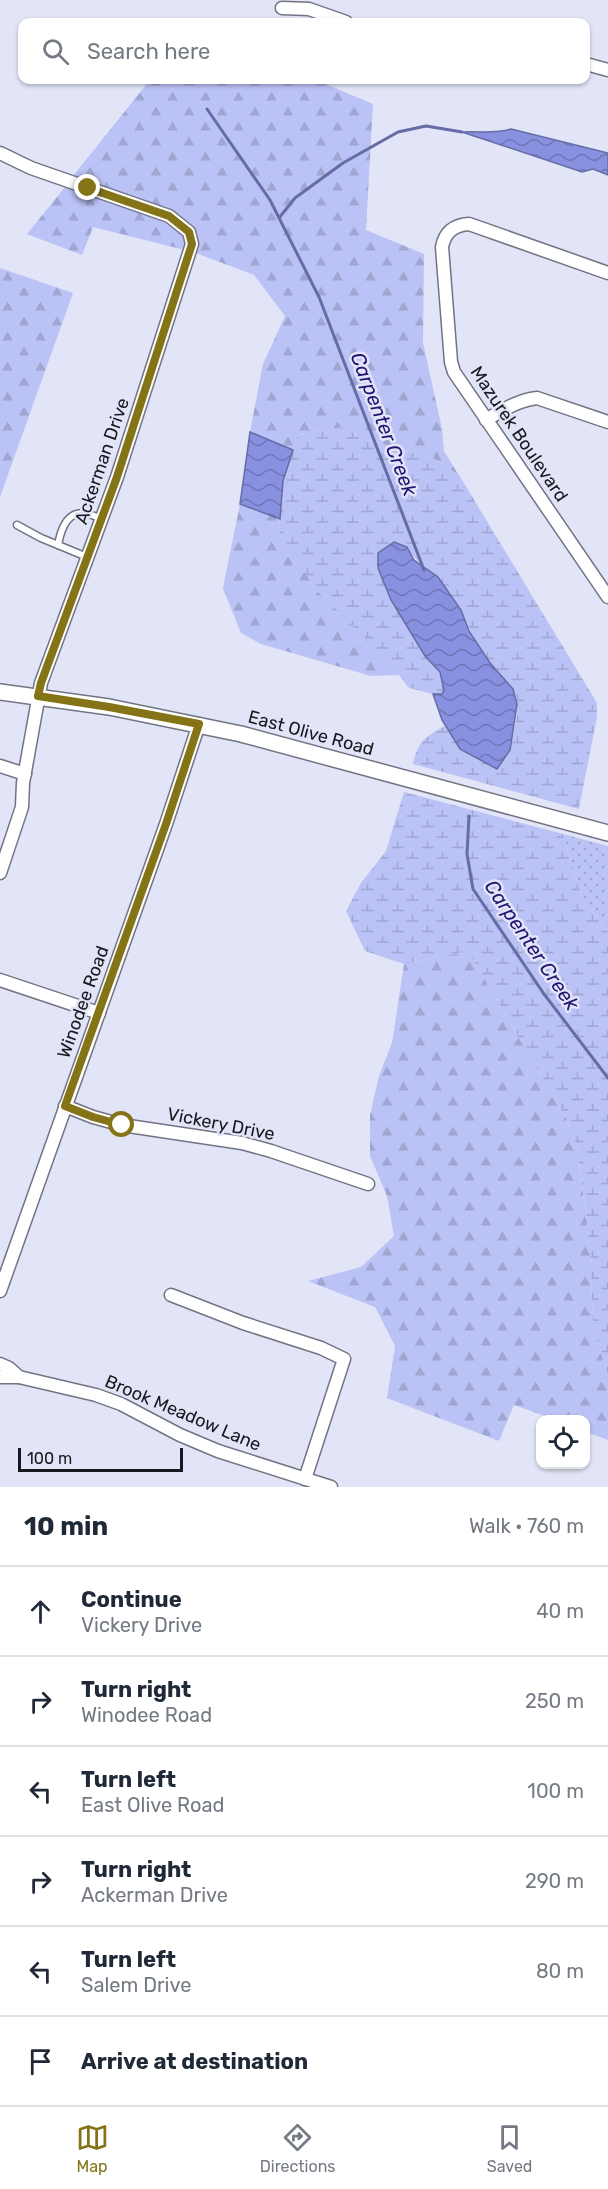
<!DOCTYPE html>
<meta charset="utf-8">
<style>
body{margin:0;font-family:Rubik,sans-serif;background:#f6f6f7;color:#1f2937}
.controls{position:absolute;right:18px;bottom:18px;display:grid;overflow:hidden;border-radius:12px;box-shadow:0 2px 4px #0004}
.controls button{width:54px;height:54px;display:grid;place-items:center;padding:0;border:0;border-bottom:2px solid #e0e1e3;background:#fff;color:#1f2937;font:30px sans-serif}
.scale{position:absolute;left:18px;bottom:15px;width:165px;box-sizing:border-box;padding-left:6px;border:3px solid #18191f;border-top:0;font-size:16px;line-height:21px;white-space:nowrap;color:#18191f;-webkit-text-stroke:4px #e2e5f7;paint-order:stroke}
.stop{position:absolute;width:18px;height:18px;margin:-14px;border:4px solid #857417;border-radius:50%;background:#fff}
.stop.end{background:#857417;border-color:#fff;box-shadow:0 2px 6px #0008}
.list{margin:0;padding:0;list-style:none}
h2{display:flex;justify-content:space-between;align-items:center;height:78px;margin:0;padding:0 24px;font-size:26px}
h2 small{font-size:20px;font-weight:400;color:#747a83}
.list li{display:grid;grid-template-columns:39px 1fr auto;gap:18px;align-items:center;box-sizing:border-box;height:90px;padding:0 24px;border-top:2px solid #e0e1e3}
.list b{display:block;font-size:22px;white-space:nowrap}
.list p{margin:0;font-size:20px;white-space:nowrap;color:#747a83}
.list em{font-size:20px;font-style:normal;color:#747a83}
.icon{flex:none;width:33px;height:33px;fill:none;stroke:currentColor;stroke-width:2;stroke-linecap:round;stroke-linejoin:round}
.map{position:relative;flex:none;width:608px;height:1487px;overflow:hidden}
.search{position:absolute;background:#fff;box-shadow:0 2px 4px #0004;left:18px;right:18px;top:18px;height:66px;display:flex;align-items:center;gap:15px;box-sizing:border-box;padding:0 21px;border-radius:12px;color:#747a83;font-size:22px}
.sheet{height:618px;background:#fff}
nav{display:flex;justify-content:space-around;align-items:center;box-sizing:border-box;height:84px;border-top:2px solid #e0e1e3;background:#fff;font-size:16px;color:#747a83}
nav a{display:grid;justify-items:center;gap:3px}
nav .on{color:#857417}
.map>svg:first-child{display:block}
.grass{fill:url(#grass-dots)}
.forest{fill:url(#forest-firs)}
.wetland{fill:url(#wetland-marsh)}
.water{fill:url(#water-waves);stroke:#666ca6;stroke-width:1.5}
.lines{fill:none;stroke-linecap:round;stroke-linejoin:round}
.stream{stroke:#666ca6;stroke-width:3}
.service-casing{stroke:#727484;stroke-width:9}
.minor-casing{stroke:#727484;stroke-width:15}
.tertiary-casing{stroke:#727484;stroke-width:18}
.service{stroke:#fff;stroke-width:6}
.minor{stroke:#fff;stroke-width:12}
.tertiary{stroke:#fff;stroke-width:15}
.route{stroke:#857417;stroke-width:8}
.labels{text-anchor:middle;stroke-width:5;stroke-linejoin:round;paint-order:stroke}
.street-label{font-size:18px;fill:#18191f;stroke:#e2e5f7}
.water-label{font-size:20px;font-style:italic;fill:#211371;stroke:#e2e5f7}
</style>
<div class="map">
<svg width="608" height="1487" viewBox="0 0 608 1487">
<defs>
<pattern id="grass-dots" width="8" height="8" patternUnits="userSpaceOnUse" patternTransform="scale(1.5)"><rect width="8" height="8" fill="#bbc2f5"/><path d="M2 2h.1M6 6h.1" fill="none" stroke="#a0a6d2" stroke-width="1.8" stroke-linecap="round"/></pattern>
<pattern id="forest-firs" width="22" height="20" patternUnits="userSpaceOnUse" patternTransform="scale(1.5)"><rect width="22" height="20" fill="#bbc2f5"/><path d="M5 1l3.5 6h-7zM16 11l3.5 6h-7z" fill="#a0a6d2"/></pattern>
<pattern id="wetland-marsh" width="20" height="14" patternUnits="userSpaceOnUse" patternTransform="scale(1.5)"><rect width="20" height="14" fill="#bbc2f5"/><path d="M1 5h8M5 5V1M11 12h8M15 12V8" fill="none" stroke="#a0a6d2"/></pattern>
<pattern id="water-waves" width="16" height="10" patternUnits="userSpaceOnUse" patternTransform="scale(1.5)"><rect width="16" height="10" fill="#8890e0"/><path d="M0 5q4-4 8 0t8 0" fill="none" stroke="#6e75b5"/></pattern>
</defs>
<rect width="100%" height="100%" fill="#e2e5f7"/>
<path class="grass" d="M563,834L608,846V932L583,900Z"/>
<g class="forest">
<path d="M150,80H269L323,83L373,104L366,230L424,254L423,343L442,429L444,451L459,475L429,456L367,440L343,427L298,434L293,450L250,432L263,364L285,316L254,275L196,253C201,231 189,221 171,210L73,176Z"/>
<path d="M65,187C87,195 175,219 185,237C187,241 186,246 185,250L93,227L82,255L27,234Z"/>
<path d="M0,268L73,293L0,497Z"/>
<path d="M240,504L280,519L279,531L399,671V675L371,676L261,644L241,633L223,588Z"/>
<path d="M468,951L566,1118L577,1147L590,1245L593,1329L608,1375V1440L586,1432V1420L553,1419L514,1405L499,1441L387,1398L395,1346L375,1307L308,1281L361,1267L394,1236L387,1196L370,1156V1115L379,1076L392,1043L404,964Z"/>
</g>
<g class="wetland">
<path d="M343,427L367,440L429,456L459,475L597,703V717L579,809L413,764C418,741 425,737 445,726L460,749L510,750C512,736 518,718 517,704C516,686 499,676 489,662C470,636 460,604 439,579C427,565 418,566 407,547L394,542L378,553V568L391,600L425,656L440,672L444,690L442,694H433L409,688L399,675V671L316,590L279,531L283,481L298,434Z"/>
<path d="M404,792L563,834L583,900L608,932V1375L593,1329L590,1245L577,1147L566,1118L468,951L404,964L365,951L346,911L361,883L386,851Z"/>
</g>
<g class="water">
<path d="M511,129L608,153V175L593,169L582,172L462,132C479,131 495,134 511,129Z"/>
<path d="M250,432L293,450L283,481L280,519L240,504Z"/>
<path d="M394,542L407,547L414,560L438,577L461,610L469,631L490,663L513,689L517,704L510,750L497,769L460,749L442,720L433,694H442L444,690L440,672L425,656L391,600L378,568V553Z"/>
</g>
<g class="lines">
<g class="stream">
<path d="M207,109L270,200L319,297L424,570"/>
<path d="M279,218L295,198L343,163L398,132L426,126L462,132"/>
<path d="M469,816L467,854L473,889L544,994L608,1078"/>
</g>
<g class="service-casing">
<g id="service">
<path d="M17,525L41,538L87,557"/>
<path d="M58,545C63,518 74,505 101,519"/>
</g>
</g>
<g class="minor-casing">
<g id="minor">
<path d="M282,8L309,9L346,22"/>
<path d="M586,64L608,70"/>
<path d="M0,153L31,168L169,216L189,232L192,244L117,477L41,683L23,783L22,807L0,873"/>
<path d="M608,273L469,224C454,225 445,232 442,247L451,362L454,372L608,597"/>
<path d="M486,420C502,410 519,400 537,398L608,422"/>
<path d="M0,766L25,774"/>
<path d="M0,980L99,1013"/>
<path d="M65,1106L93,1117L122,1125L242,1143L271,1151L368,1184"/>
<path d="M0,1291L166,824L199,724"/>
<path d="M171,1295L243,1323L321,1348L344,1359L305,1479"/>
<path d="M0,1364L9,1368L19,1377"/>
<path d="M0,1377H19L96,1395L121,1404L180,1435L218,1451L331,1487"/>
</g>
</g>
<g class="tertiary-casing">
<path id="tertiary" d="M0,692L109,707L241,734L608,833"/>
</g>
<use href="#service" class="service"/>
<use href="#minor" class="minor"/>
<use href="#tertiary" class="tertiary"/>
</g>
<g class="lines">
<path class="route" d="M88,188L169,216L189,232L192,244L117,477L41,683L38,696L109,707L199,724L166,824L65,1106L93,1117L122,1125"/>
</g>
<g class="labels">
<g class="street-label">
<text transform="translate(519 434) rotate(56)" y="6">Mazurek Boulevard</text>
<text transform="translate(102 461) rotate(-71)" y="6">Ackerman Drive</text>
<text transform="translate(311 733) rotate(15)" y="6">East Olive Road</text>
<text transform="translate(83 1002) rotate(-70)" y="6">Winodee Road</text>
<text transform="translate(221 1124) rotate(11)" y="6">Vickery Drive</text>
<text transform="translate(183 1413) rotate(23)" y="6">Brook Meadow Lane</text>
</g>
<g class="water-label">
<text transform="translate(384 424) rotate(69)" y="7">Carpenter Creek</text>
<text transform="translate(532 945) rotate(56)" y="7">Carpenter Creek</text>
</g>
</g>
</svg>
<div class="controls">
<button><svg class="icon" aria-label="locate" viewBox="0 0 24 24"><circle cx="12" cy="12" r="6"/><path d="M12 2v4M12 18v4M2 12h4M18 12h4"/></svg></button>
</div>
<div class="scale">100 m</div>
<div class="stop" style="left:122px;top:1125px"></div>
<div class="stop end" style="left:88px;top:188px"></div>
<div class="search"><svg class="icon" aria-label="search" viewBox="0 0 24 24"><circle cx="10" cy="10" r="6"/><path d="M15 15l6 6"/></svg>Search here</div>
</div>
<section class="sheet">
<h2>10 min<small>Walk · 760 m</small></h2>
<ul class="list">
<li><svg class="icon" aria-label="ahead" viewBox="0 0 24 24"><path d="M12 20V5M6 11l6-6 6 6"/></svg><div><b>Continue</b><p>Vickery Drive</p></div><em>40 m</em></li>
<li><svg class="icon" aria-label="right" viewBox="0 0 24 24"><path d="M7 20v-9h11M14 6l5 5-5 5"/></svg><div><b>Turn right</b><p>Winodee Road</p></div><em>250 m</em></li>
<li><svg class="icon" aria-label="left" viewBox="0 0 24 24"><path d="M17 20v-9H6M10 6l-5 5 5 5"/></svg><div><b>Turn left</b><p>East Olive Road</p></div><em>100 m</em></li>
<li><svg class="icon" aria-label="right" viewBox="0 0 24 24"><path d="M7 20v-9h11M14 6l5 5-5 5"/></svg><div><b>Turn right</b><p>Ackerman Drive</p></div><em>290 m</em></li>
<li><svg class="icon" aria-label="left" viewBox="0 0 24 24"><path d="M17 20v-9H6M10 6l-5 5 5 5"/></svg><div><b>Turn left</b><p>Salem Drive</p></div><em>80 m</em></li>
<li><svg class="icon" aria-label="arrive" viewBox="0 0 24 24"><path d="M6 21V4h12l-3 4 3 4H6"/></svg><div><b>Arrive at destination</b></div></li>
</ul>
</section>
<nav>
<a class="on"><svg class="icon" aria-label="map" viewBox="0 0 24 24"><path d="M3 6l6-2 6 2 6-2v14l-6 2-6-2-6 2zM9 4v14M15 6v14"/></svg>Map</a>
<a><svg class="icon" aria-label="directions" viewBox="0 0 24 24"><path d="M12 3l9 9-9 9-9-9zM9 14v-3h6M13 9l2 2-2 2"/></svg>Directions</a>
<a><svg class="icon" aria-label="saved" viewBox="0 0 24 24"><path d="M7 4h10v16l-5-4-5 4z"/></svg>Saved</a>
</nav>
